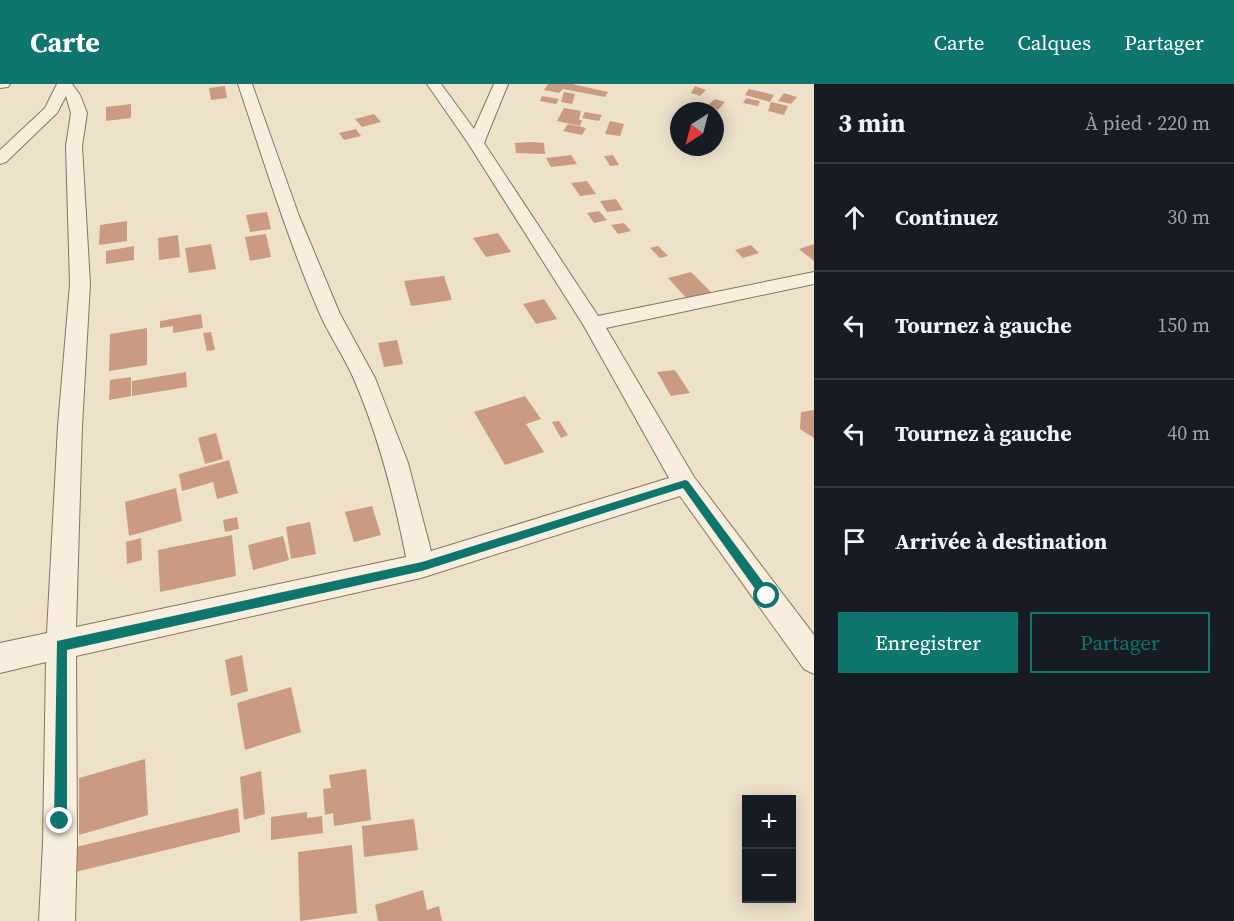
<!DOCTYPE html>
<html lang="fr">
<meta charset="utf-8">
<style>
body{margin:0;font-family:"Source Serif 4",serif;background:#242831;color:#f1f3f6}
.controls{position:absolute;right:18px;bottom:18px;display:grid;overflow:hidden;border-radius:0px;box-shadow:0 3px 15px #0003}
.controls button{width:54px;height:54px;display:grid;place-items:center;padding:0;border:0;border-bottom:2px solid #363941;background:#171b24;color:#f1f3f6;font:30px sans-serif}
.compass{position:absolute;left:670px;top:18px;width:54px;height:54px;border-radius:50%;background:#171b24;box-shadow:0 3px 15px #0003;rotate:216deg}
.stop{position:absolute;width:18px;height:18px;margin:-14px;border:4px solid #0f766e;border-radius:50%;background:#fff}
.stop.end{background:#0f766e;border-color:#fff;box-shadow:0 2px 6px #0008}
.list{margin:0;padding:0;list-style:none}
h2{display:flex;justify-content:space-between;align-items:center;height:78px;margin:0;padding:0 24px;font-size:26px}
h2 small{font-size:20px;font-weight:400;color:#9ea1a6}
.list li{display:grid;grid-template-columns:39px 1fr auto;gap:18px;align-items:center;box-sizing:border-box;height:108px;padding:0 24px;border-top:2px solid #363941}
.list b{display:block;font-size:22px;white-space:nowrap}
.list em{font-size:20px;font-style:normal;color:#9ea1a6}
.actions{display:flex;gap:12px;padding:18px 24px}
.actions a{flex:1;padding:14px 0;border:2px solid #0f766e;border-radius:0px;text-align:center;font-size:21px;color:#0f766e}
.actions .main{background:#0f766e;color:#fff}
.icon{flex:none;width:33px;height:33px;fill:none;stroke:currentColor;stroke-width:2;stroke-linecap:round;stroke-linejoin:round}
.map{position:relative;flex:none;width:814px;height:837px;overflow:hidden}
header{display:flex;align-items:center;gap:36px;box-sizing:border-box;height:84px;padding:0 30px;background:#0f766e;color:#fff}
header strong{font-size:28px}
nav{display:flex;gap:33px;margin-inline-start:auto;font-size:21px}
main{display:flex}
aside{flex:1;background:#171b24}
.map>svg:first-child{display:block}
.building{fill:#ca9b82}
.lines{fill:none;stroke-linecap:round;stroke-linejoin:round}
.street-casing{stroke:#8a735f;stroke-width:2}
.street{fill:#f8eede;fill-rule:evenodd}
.route{fill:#0f766e}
</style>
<header>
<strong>Carte</strong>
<nav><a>Carte</a><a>Calques</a><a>Partager</a></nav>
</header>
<main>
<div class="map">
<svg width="814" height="837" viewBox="0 0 814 837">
<rect width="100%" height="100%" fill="#ede1ca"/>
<g class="building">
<path d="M548,0H572L608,8L605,13L563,5L559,9L544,6Z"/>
<path d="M225,2L227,14L211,16L209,4Z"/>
<path d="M695,2L706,6L700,12L691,9Z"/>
<path d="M749,5L774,11L770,18L745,11Z"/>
<path d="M564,8L575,10L572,20L561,18Z"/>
<path d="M784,9L797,13L791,20L778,17Z"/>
<path d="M542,12L559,15L556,20L540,17Z"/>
<path d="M746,14L760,17L758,22L743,19Z"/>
<path d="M715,15L725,18L718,26L707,22Z"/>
<path d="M771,18L788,22L784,31L768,27Z"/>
<path d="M131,20V34L106,37V23Z"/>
<path d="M564,24L581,27L579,36H582L580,42L557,37Z"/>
<path d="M585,28L602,31L599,37L582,34Z"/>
<path d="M374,30L381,38L362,43L355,35Z"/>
<path d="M610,37L624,40L620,52L605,50Z"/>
<path d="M568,40L586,44L582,51L563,47Z"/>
<path d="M356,45L361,52L344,56L339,49Z"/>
<path d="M532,58L544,59L545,70L516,69L515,59Z"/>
<path d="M571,71L577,80L551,83L546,74Z"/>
<path d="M613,71L619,81L610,82L604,72Z"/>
<path d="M587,97L596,110L580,112L571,99Z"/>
<path d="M616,115L623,126L607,128L600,117Z"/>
<path d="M599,127L607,136L594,139L587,129Z"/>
<path d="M267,128L271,145L250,148L246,131Z"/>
<path d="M127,137V157L99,161L100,141Z"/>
<path d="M624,139L631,147L618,150L611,141Z"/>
<path d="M498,149L511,168L486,173L473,154Z"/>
<path d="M266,150L271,173L250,177L245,153Z"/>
<path d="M178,151L180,173L159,176L158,154Z"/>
<path d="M211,160L216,185L189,189L185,164Z"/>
<path d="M814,160V177L799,165Z"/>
<path d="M751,161L759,169L743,174L735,166Z"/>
<path d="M134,162V176L106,180V167Z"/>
<path d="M658,162L668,172L660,174L650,164Z"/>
<path d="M691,188L713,210L689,217L668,194Z"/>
<path d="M444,192L452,216L411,222L404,197Z"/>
<path d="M544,215L557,235L536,240L523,220Z"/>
<path d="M201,230L203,244L173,249V242L160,244V237Z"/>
<path d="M147,244V281L109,287L110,250Z"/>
<path d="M211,248L215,266L207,267L203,249Z"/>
<path d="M397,256L403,280L384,283L378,259Z"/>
<path d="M675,286L690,309L671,312L657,288Z"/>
<path d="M186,288L187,303L132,312V297Z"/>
<path d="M131,293V312L109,316L110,296Z"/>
<path d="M525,312L541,335L526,340L544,368L505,381L474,328Z"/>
<path d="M814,326V354L800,345L801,328Z"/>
<path d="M559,337L568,351L561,354L552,338Z"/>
<path d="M216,349L223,375L205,380L198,354Z"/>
<path d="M229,376L238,409L217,415L213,398L182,407L179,390Z"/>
<path d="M176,404L182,437L129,452L125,418Z"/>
<path d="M372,422L381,451L354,458L345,428Z"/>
<path d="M237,433L239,445L225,448L223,436Z"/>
<path d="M310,438L316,470L291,475L286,443Z"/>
<path d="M232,451L236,492L160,508L158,466Z"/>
<path d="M283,452L289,476L253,486L248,461Z"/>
<path d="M141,454L142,476L127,480L126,458Z"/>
<path d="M242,571L248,607L231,612L225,576Z"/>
<path d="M291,603L301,648L245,666L237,619Z"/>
<path d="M145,675L148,731L79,751V694Z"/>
<path d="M366,685L371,736L334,742L333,729L325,731L323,705L331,704L329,691Z"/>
<path d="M261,687L265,730L244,736L240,693Z"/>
<path d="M238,724L240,748L71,789L72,764Z"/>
<path d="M307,728V734L322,732L323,749L271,756V733Z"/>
<path d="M414,735L418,766L364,773L362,742Z"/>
<path d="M352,761L357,829L300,837L298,768Z"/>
<path d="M423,806L427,826L439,822L442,837H378L375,821Z"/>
</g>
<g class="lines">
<g class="street-casing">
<g id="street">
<path d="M0,0H10L8,3L0,4Z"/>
<path d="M57,0H72L80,11L87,29L82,62L90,200L82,342L76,543L406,473C394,412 378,350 353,293C343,271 329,251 319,228C287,154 264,77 238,0H252L299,132L340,230L375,294L408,379L431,467L669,394L584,242L468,59L427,0H441L474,45L494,0H508L484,59L598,232L814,188V200L606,244L694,393L814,551V590L804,585L680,412L421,494L76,572L77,759L75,837H39L43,759L46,578L0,589V559L47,549L58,342L70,200L66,62L71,29L66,12L57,29L6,78L0,80V66L45,24Z"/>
</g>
</g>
<use href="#street" class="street"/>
</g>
<path class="route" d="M685,396L688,397L771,509V516H763L683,404L422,487L67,566V737L65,741L60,743L56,741L54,737L57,557L422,478Z"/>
</svg>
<div class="controls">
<button>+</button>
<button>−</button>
</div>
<svg class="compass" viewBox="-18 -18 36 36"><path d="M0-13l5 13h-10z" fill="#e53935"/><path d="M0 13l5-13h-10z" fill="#9ea1a6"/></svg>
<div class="stop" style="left:767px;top:512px"></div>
<div class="stop end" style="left:60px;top:737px"></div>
</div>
<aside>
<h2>3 min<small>À pied · 220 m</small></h2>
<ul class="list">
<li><svg class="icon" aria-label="ahead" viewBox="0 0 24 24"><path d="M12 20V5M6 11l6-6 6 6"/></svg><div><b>Continuez</b></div><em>30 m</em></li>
<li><svg class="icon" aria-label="left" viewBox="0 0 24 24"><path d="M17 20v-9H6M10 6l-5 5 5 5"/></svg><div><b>Tournez à gauche</b></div><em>150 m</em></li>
<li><svg class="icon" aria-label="left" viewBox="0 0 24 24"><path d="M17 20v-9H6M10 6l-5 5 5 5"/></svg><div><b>Tournez à gauche</b></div><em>40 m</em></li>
<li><svg class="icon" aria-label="arrive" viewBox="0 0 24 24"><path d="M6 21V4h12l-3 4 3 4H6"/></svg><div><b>Arrivée à destination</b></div></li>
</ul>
<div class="actions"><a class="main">Enregistrer</a><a>Partager</a></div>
</aside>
</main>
